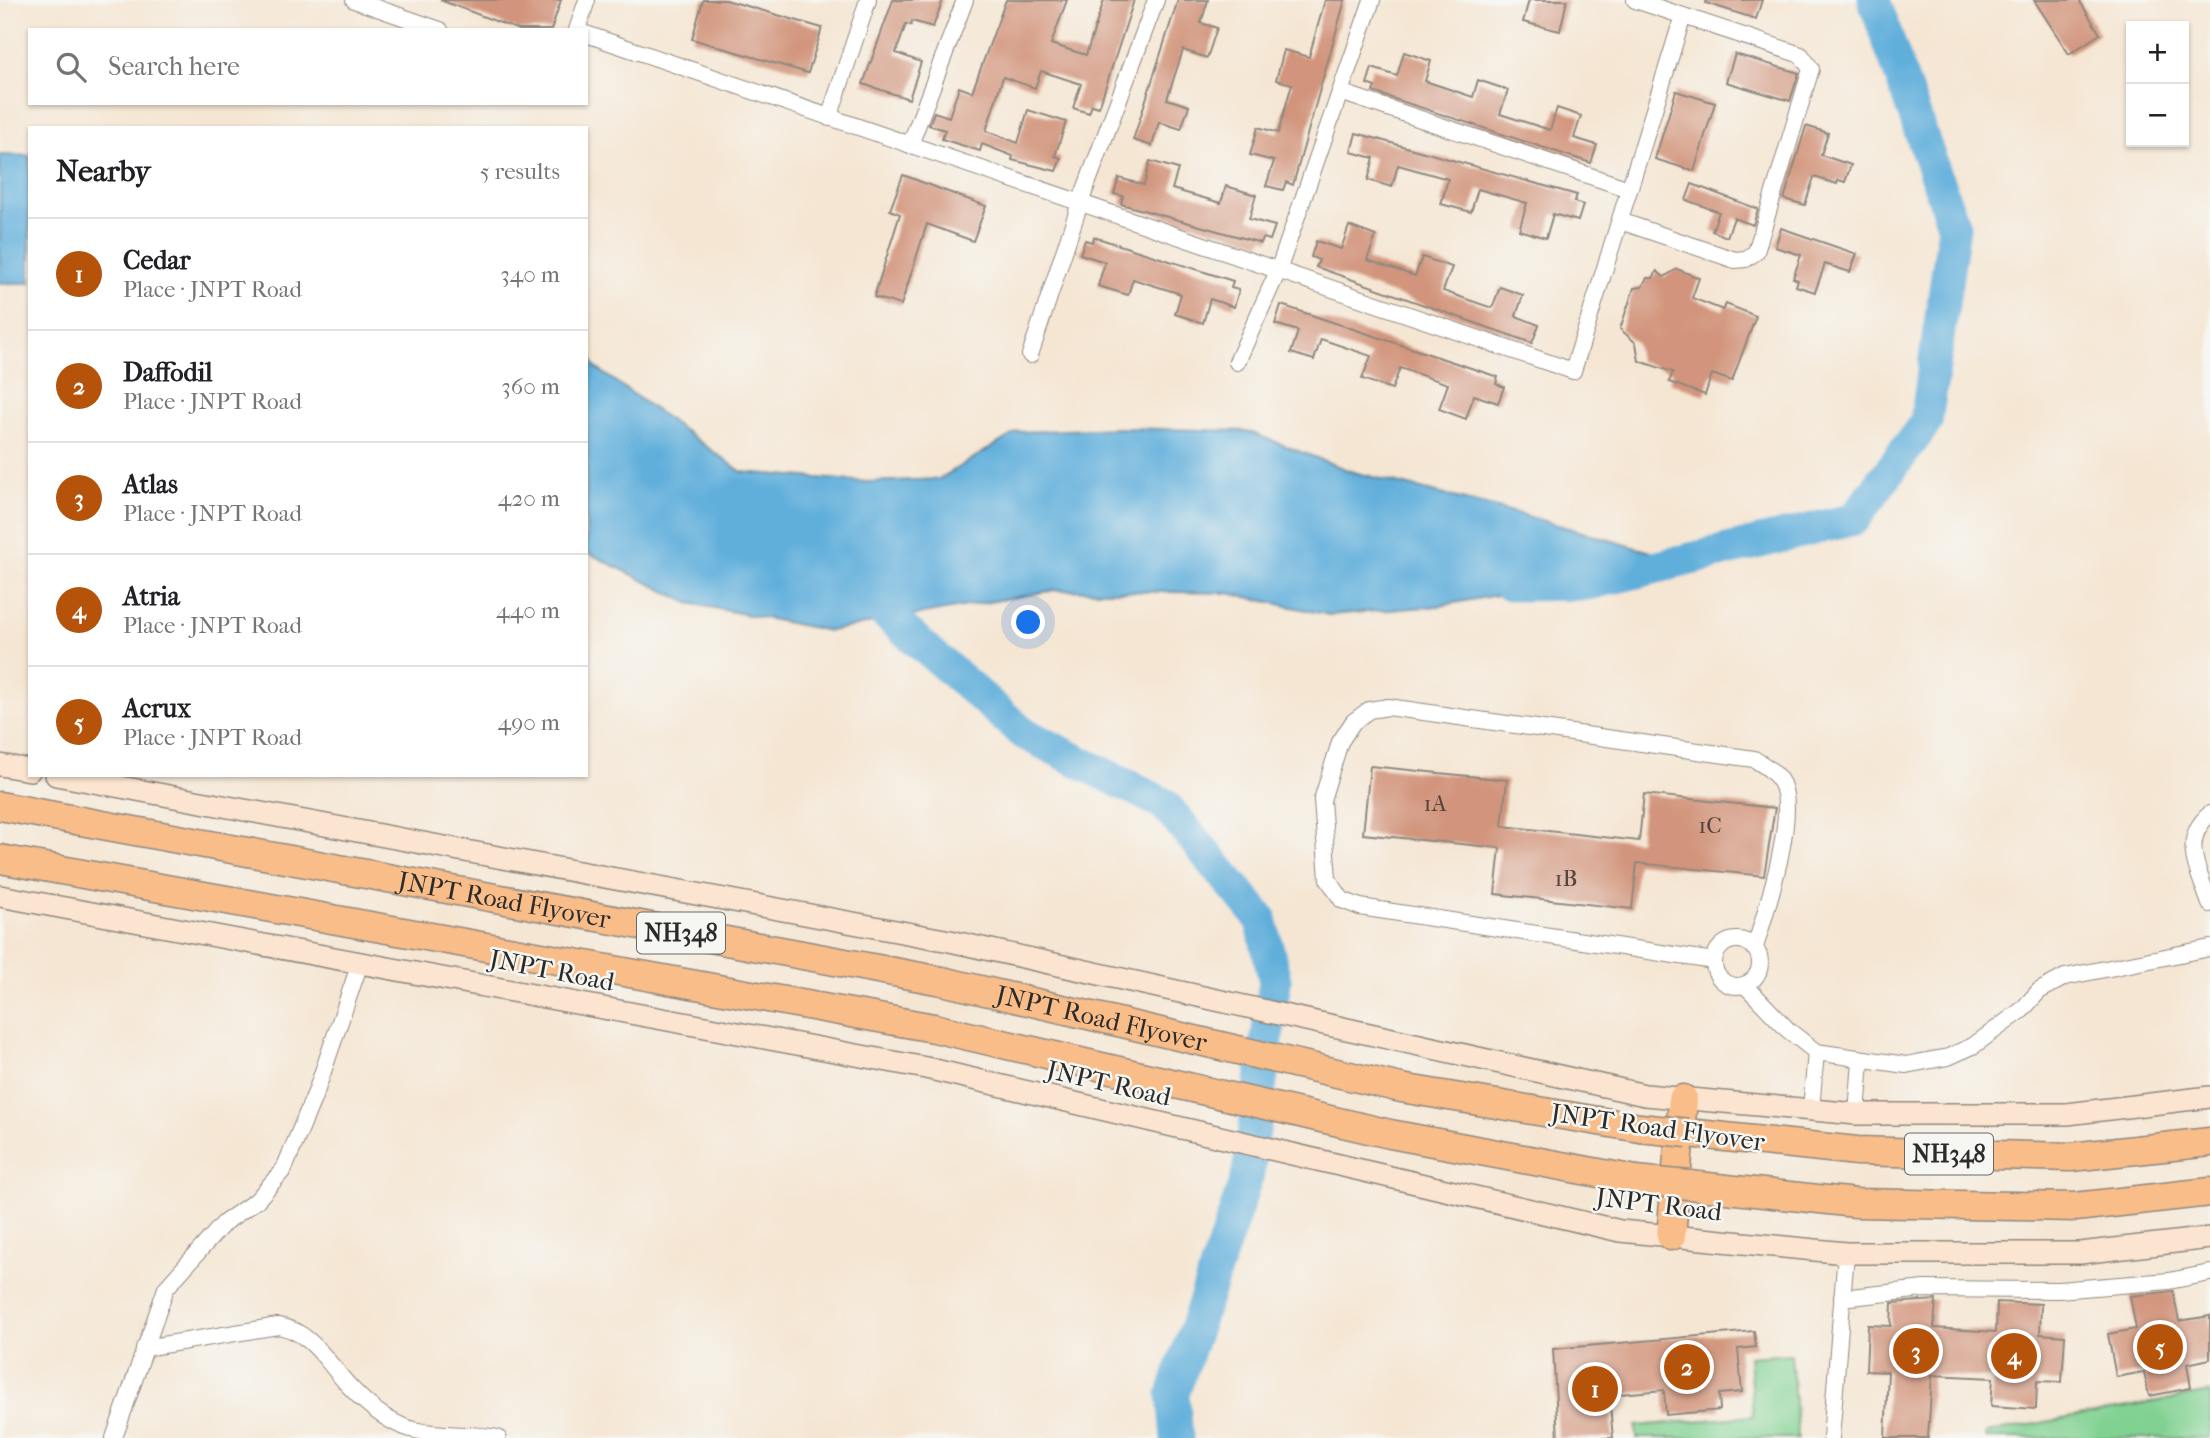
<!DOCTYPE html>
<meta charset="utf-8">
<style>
body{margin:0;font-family:"IM FELL French Canon",serif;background:#f2f2f2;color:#202124}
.controls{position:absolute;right:21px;top:21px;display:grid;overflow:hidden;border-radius:0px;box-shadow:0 2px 5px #0004}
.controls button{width:63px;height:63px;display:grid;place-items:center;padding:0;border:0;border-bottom:2px solid #e0e0e0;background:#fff;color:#202124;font:35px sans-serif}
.you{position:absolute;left:1029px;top:623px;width:24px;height:24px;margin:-18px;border:5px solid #fff;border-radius:50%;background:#1a73e8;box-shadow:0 0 0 10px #1a73e833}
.badge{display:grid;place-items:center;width:46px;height:46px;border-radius:50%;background:#b45309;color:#fff;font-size:23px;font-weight:700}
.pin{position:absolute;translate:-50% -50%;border:4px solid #fff;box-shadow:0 2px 7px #0006}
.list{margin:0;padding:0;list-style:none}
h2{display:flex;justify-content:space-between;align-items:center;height:91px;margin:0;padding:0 28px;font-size:30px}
h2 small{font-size:23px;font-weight:400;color:#757577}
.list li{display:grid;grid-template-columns:46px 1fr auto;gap:21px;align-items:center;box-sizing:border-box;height:112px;padding:0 28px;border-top:2px solid #e0e0e0}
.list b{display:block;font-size:26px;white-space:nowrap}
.list p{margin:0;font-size:23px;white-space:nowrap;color:#757577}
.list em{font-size:23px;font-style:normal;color:#757577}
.icon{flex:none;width:38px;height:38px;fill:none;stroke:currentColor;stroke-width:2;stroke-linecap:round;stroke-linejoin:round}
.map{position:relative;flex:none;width:2210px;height:1438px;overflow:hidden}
.search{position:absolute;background:#fff;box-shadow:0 2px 5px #0004;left:28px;top:28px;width:560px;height:77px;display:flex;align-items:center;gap:18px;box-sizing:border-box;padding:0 24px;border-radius:0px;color:#757577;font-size:26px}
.panel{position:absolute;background:#fff;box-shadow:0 2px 5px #0004;left:28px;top:126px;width:560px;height:651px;border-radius:0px}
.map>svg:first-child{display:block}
.green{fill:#81d192;stroke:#567e5e;stroke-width:2}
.water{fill:#61afdb;stroke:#466d83;stroke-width:2}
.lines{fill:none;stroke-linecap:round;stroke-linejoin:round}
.river{stroke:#61afdb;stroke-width:33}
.building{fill:#d2947b}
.street-casing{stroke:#90887f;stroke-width:18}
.secondary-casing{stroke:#90887f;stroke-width:24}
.highway-casing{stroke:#90887f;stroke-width:31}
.street{stroke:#fff;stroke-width:16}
.secondary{stroke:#fce5d0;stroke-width:21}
.highway{stroke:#f8bd89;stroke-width:28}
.highway-bridge-casing{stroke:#90887f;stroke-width:31;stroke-linecap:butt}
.highway-bridge{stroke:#f8bd89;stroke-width:28}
.labels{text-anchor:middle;stroke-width:5;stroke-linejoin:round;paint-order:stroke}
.number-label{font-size:23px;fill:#55453f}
.shield{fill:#f6f6f2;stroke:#686867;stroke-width:2}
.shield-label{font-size:24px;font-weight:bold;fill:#2b2b2b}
.street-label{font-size:26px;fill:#2b2b2b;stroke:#f6f6f2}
</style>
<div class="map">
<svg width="2210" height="1438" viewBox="0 0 2210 1438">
<rect width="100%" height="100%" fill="#f6f6f2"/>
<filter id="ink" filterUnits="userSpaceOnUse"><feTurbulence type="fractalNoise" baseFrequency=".0143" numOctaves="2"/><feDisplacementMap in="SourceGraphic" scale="14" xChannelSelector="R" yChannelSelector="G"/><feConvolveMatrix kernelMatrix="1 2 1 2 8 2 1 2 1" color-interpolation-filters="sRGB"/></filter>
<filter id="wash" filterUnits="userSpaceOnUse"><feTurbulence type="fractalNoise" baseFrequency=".00686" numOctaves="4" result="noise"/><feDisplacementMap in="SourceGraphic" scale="28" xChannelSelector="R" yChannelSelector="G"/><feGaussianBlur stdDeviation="1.57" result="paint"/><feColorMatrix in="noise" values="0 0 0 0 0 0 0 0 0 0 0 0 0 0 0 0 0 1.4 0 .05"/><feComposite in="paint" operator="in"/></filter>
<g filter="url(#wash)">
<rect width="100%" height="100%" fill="#f5e6d3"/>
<g class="green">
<path d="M1791,1354L1798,1438H1637L1636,1426L1753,1416L1749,1357Z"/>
<path d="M2210,1392V1438H1986V1433Z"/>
</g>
<g class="water">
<path d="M0,155L30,156V283H0Z"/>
<path d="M586,347L595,367L742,472L867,482L939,479L1017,432L1119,428L1247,431L1353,472L1513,512L1682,561L1438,606L1329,615L1228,593L1055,590L829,631L689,603L586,552Z"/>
</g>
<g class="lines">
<g class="river">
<path d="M1509,585L1588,584L1854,519L1926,422L1954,227L1874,0"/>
<path d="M858,590L1023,733L1164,804L1261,919L1275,981L1248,1174L1173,1394L1177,1438"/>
</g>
</g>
<g id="blocks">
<g class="building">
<path d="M440,0H561L551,30H519Z"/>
<path d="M703,0H726L822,28L808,73L692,39Z"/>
<path d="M893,0H943L933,27L912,21L911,25L906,24L896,53L921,62L909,99L863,84Z"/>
<path d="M1006,0H1067L1051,44L1086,55L1104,0H1134L1099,107L1092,105L1089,113L1073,108L1081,84L1041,71L1035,88L1003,77L986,131L1018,143L1028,110L1066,122L1055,156L1061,158L1056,171L1012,160L1013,156L982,144L980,151L942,139L945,130L929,125L934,112L949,117L959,87L972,92Z"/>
<path d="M1178,0H1208L1201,23L1217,28L1207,58L1183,50L1167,99L1189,106L1181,129L1159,122L1152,146L1133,140Z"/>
<path d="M1325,0H1345L1293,185L1286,182L1283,190L1266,186L1274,161L1250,155L1258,127L1278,133L1292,84L1276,80L1284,50L1309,57Z"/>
<path d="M1529,0H1567L1560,31L1523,22Z"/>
<path d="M1707,0H1762L1756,19L1706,3Z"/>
<path d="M2034,0H2079L2100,34L2069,54Z"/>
<path d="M1404,52L1431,61L1425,81L1473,97L1478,80L1508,90L1500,114L1550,130L1557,108L1581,116L1574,138L1597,145L1591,163L1373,92L1375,87L1367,84L1372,68L1397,76Z"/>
<path d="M1735,54L1799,73L1790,101L1726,82Z"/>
<path d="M1676,91L1715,103L1694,171L1655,159Z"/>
<path d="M1806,126L1828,133L1821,155L1851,165L1845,182L1838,180L1837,184L1814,177L1805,205L1784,199Z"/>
<path d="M1356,133L1577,195L1574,202L1583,205L1578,221L1553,214L1546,238L1519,230L1527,203L1478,189L1471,212L1441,204L1448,179L1398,165L1392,187L1368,180L1374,158L1351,152Z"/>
<path d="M1150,161L1178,169L1172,189L1221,203L1226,186L1256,195L1249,219L1275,226L1270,240L1263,238L1261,243L1121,204L1123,196L1114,194L1119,178L1144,185Z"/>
<path d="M903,175L986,206L973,241L927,224L901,305L874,297L900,214L890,210Z"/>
<path d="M1692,184L1758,209L1753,225L1734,218L1727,237L1712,231L1719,212L1686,200Z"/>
<path d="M1349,226L1376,236L1367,260L1415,276L1422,257L1452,267L1443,291L1492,308L1500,287L1523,295L1516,316L1539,325L1532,343L1316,267L1319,260L1311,257L1316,241L1341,249Z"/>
<path d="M1781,228L1857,254L1850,272L1825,264L1815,292L1796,286L1798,280L1793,278L1801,255L1775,247Z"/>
<path d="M1094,237L1233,281L1231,288L1239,290L1234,307L1210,299L1203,323L1175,314L1181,294L1133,279L1128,295L1098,286L1105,262L1080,254L1085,240L1092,242Z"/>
<path d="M1677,269L1699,278L1692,298L1723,310L1726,304L1756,316L1732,381L1712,374L1705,395L1669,382L1673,372L1639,361L1636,343L1620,329L1634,288L1642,287L1647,278H1653L1657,271L1664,277Z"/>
<path d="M1281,305L1498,377L1496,384L1504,387L1498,403L1474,395L1466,419L1439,409L1448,384L1400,368L1392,389L1362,379L1371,356L1321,339L1314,360L1291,353L1298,331L1275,324Z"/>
<path d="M1370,766L1507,780L1502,826L1639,841L1644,794L1775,808L1764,876L1637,863L1632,909L1495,894L1500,848L1363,834Z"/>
<path d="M2173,1291L2179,1321L2210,1316V1359L2187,1364L2191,1388L2149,1396L2144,1372L2116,1377L2108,1334L2136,1329L2130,1296Z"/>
<path d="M1936,1300L1934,1328L1996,1332L1997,1302L2041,1304L2040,1334L2065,1336L2062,1382L2037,1381L2036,1409L1991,1406L1993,1378L1932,1375L1928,1438H1885L1888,1372L1866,1371L1868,1325L1891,1326L1892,1303Z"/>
<path d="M1754,1331L1756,1347L1738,1349L1742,1392L1719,1394L1720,1410L1666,1415L1664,1390L1609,1395L1613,1438H1558L1553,1349Z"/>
</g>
</g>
</g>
<g filter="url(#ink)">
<use href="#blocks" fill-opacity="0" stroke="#90887f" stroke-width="2"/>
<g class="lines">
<g class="street-casing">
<g id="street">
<path d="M354,0L440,30"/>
<path d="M577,30L587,0"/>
<path d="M586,34L1573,371L1683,16"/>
<path d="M1340,92L1629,189"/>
<path d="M829,118L868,0"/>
<path d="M910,145L965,0"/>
<path d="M1620,221L1735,260L1746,259L1756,252L1811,69L1801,55L1635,0"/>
<path d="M1030,355L1080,203L1156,0"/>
<path d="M1237,362L1278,271L1372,0"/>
<path d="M2210,814C2179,840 2199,871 2210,904"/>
<circle cx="1737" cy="963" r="23"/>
<path d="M1714,961L1360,907L1342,900L1328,879L1322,800L1340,742L1353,722L1369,710L1388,707L1754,759C1765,766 1776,772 1782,784C1797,817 1766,911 1755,947"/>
<path d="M1745,985L1788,1030L1816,1052L1906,1065L1948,1057L1973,1046L2022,1010L2039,991L2065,977L2210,948"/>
<path d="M1811,1110L1816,1052"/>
<path d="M1857,1114L1861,1060"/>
<path d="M1842,1298L1924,1289L2058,1290L2169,1281L2210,1273"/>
<path d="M144,1348L278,1326C312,1331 328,1364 350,1387C364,1402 383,1418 402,1426C431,1438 468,1432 498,1438"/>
<path d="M114,1438L166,1288L224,1223L257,1200L284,1169L316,1092L360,963"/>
<path d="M1831,1438L1846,1253"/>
</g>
</g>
<g class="secondary-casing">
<g id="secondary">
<path d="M0,765L30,770"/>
<path d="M56,775L950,941L1645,1095L1857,1114H2067L2210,1097"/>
<path d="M0,896L926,1068L1620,1231L1846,1253H2080L2210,1238"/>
</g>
</g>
<g class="highway-casing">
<g id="highway">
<path id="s1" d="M0,806L942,981L1401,1088L1640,1128"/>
<path d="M0,859L934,1028L1390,1134L1636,1180"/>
<path d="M1688,1133L1857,1151L2071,1157L2210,1142"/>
<path d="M1689,1185L1856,1203L2075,1207L2210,1192"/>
<path d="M1671,1236L1683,1099"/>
</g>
</g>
<use href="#street" class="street"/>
<use href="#secondary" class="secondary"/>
<use href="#highway" class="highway"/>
<g class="highway-bridge-casing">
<g id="highway-bridge">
<path d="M1640,1128L1688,1133"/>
<path d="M1636,1180L1689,1185"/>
</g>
</g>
<use href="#highway-bridge" class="highway-bridge"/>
</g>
</g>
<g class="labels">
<g class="number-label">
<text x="1435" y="811">1A</text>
<text x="1710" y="833">1C</text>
<text x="1566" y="886">1B</text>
</g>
<g class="shield">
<rect x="637" y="912.5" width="88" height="41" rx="5"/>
<rect x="1905" y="1133.5" width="88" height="41" rx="5"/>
</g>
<g class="shield-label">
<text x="681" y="941">NH348</text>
<text x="1949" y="1162">NH348</text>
</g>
<g class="street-label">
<text dy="9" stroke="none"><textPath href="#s1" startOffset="513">JNPT Road Flyover</textPath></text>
<text transform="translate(552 970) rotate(11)" y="9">JNPT Road</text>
<text dy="9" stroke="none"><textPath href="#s1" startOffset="1122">JNPT Road Flyover</textPath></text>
<text transform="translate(1109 1083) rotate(13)" y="9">JNPT Road</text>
<text transform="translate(1658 1127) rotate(8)" y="9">JNPT Road Flyover</text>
<text transform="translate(1659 1204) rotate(7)" y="9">JNPT Road</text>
</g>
</g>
</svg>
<div class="controls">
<button>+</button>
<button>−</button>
</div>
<div class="you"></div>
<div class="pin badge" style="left:1595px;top:1389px">1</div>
<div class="pin badge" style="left:1687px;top:1367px">2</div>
<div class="pin badge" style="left:1916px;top:1351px">3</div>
<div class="pin badge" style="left:2014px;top:1356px">4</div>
<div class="pin badge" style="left:2160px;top:1347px">5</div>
<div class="search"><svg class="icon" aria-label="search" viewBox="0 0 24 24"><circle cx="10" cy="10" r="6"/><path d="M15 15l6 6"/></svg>Search here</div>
<section class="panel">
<h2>Nearby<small>5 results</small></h2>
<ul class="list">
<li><span class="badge">1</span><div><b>Cedar</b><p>Place · JNPT Road</p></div><em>340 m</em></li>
<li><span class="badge">2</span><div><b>Daffodil</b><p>Place · JNPT Road</p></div><em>360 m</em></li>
<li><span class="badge">3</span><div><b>Atlas</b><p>Place · JNPT Road</p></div><em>420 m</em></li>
<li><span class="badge">4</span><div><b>Atria</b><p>Place · JNPT Road</p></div><em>440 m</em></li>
<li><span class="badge">5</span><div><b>Acrux</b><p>Place · JNPT Road</p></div><em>490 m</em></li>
</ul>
</section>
</div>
